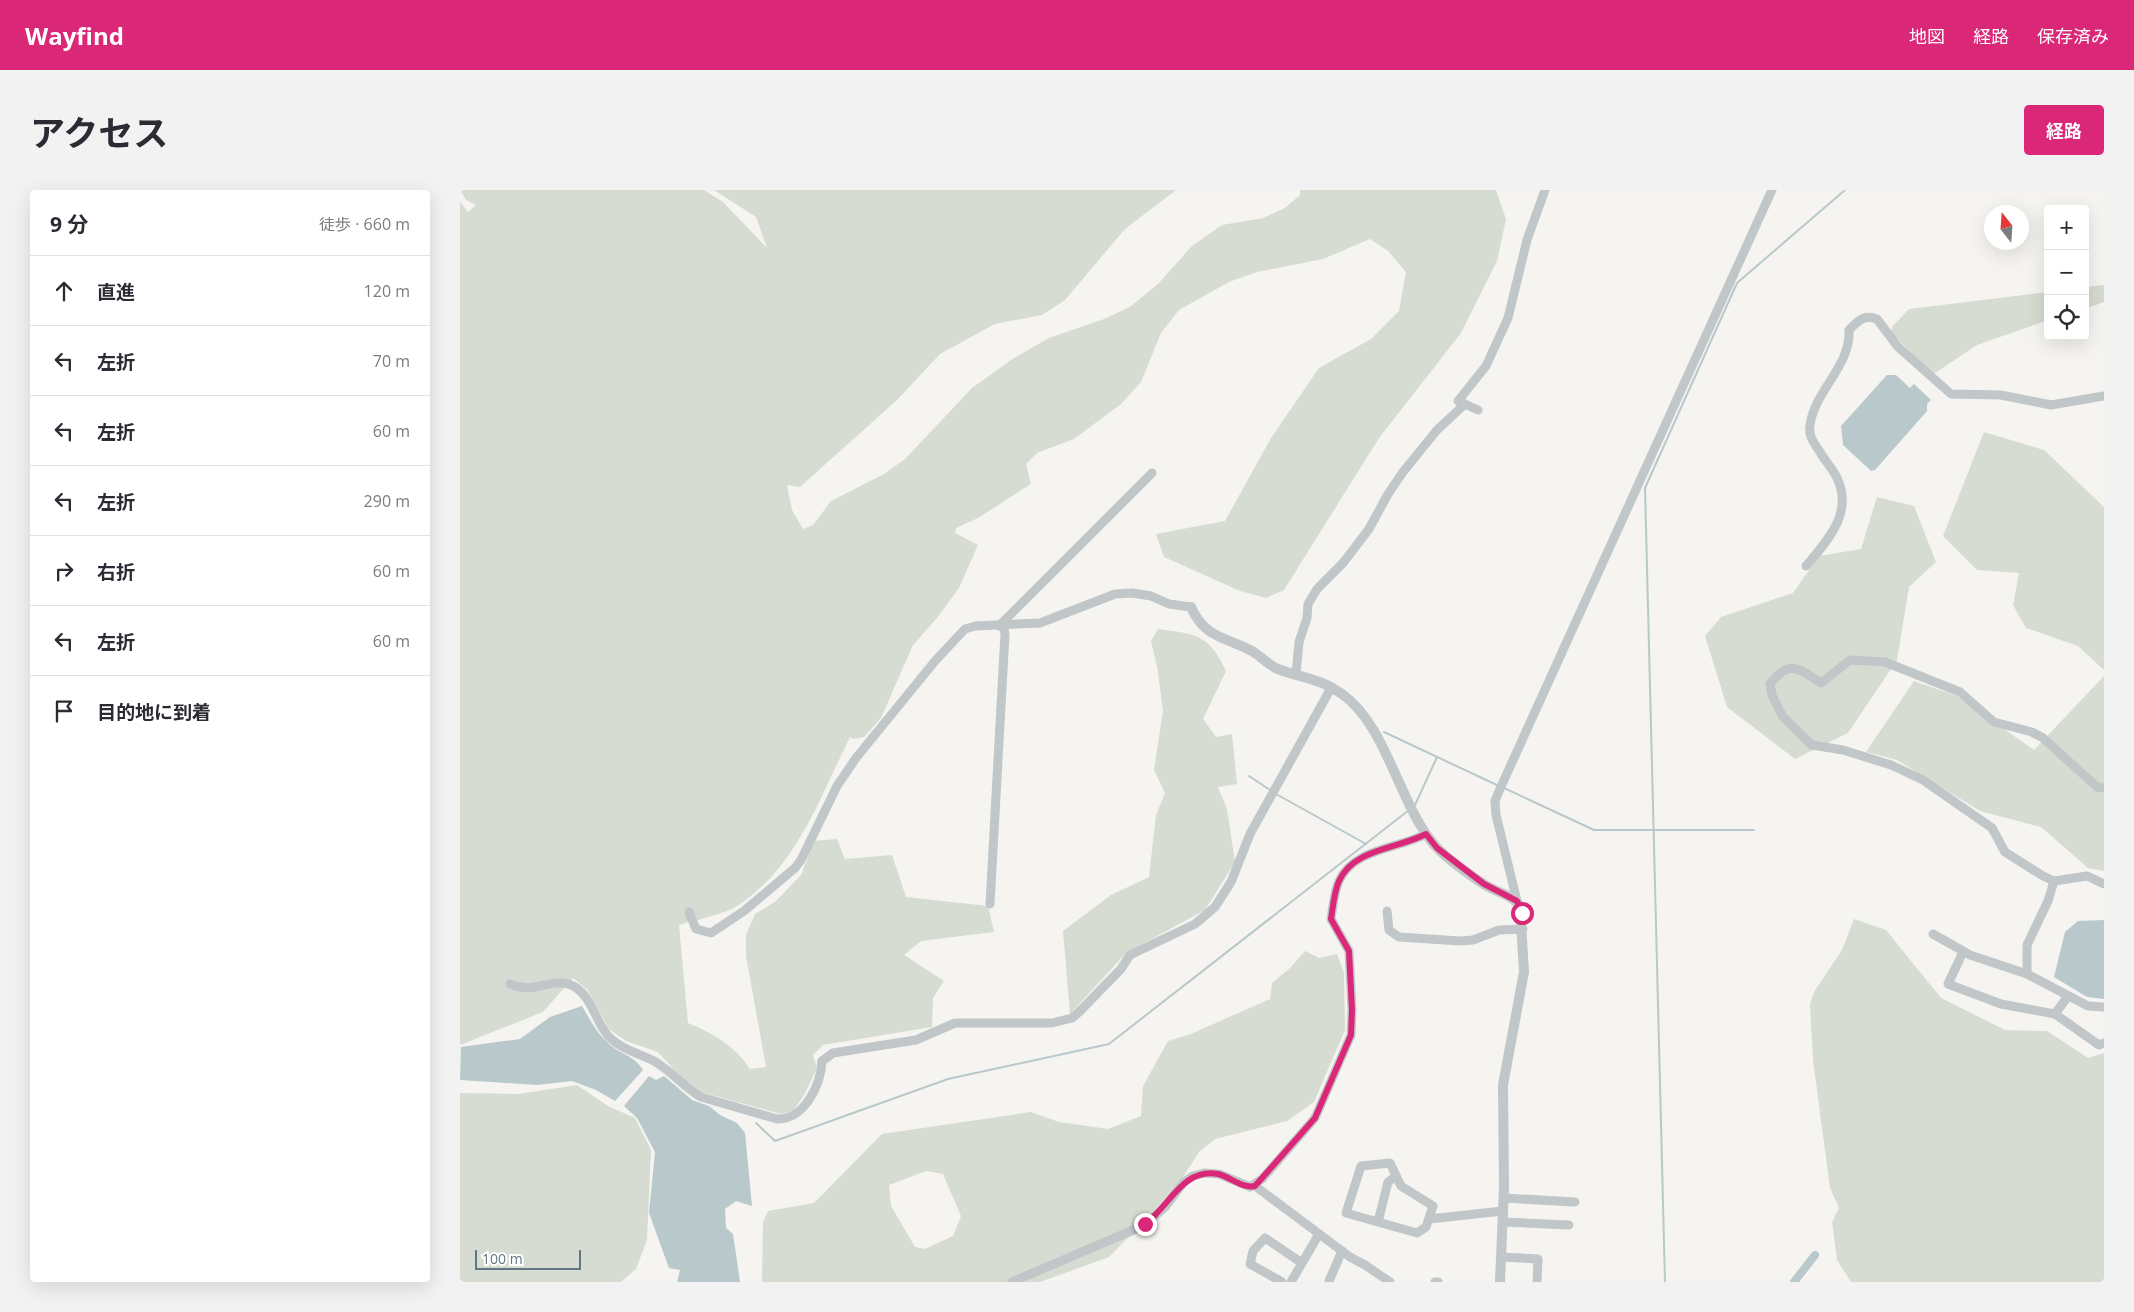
<!DOCTYPE html>
<html lang="ja">
<meta charset="utf-8">
<style>
body{margin:0;font-family:"Open Sans","Noto Sans JP",sans-serif;background:#f2f2f3;color:#2b2b33}
.controls{position:absolute;right:15px;top:15px;display:grid;overflow:hidden;border-radius:5px;box-shadow:0 5px 20px #0002}
.controls button{width:45px;height:45px;display:grid;place-items:center;padding:0;border:0;border-bottom:1px solid #e1e1e2;background:#fff;color:#2b2b33;font:25px sans-serif}
.compass{position:absolute;left:1524px;top:15px;width:45px;height:45px;border-radius:50%;background:#fff;box-shadow:0 5px 20px #0002;rotate:343deg}
.scale{position:absolute;left:15px;bottom:12px;width:106px;box-sizing:border-box;padding-left:5px;border:2px solid #617884;border-top:0;font-size:14px;line-height:18px;white-space:nowrap;color:#617884;-webkit-text-stroke:4px #fff;paint-order:stroke}
.stop{position:absolute;width:15px;height:15px;margin:-11px;border:4px solid #db2777;border-radius:50%;background:#fff}
.stop.end{background:#db2777;border-color:#fff;box-shadow:0 1px 5px #0008}
.list{margin:0;padding:0;list-style:none}
h2{display:flex;justify-content:space-between;align-items:center;height:65px;margin:0;padding:0 20px;font-size:21px}
h2 small{font-size:16px;font-weight:400;color:#7c7c81}
.list li{display:grid;grid-template-columns:32px 1fr auto;gap:15px;align-items:center;box-sizing:border-box;height:70px;padding:0 20px;border-top:1px solid #e1e1e2}
.list b{display:block;font-size:19px;white-space:nowrap}
.list em{font-size:16px;font-style:normal;color:#7c7c81}
.icon{flex:none;width:28px;height:28px;fill:none;stroke:currentColor;stroke-width:2;stroke-linecap:round;stroke-linejoin:round}
.map{position:relative;flex:none;width:1644px;height:1092px;overflow:hidden;border-radius:5px}
header{display:flex;align-items:center;gap:30px;box-sizing:border-box;height:70px;padding:0 25px;background:#db2777;color:#fff}
header strong{font-size:24px}
nav{display:flex;gap:28px;margin-inline-start:auto;font-size:18px}
.intro{display:flex;align-items:center;justify-content:space-between;box-sizing:border-box;height:120px;padding:0 30px}
h1{margin:0;font-size:35px}
.button{padding:12px 22px;border-radius:5px;background:#db2777;color:#fff;font-size:18px;font-weight:700}
main{display:flex;gap:30px;padding:0 30px}
aside{flex:1;background:#fff;border-radius:5px;box-shadow:0 5px 20px #0002}
.map>svg:first-child{display:block}
.green{fill:#d6dcd1;fill-rule:evenodd}
.water{fill:#b8c8cb}
.lines{fill:none;stroke-linecap:round;stroke-linejoin:round}
.stream{stroke:#b8c8cb;stroke-width:2}
.canal{stroke:#b8c8cb;stroke-width:8}
.minor{stroke:#c1c6c9;stroke-width:9}
.tertiary{stroke:#c1c6c9;stroke-width:10}
.route{stroke:#db2777;stroke-width:6}
</style>
<header>
<strong>Wayfind</strong>
<nav><a>地図</a><a>経路</a><a>保存済み</a></nav>
</header>
<div class="intro"><h1>アクセス</h1><a class="button">経路</a></div>
<main>
<aside>
<h2>9 分<small>徒歩 · 660 m</small></h2>
<ul class="list">
<li><svg class="icon" aria-label="ahead" viewBox="0 0 24 24"><path d="M12 20V5M6 11l6-6 6 6"/></svg><div><b>直進</b></div><em>120 m</em></li>
<li><svg class="icon" aria-label="left" viewBox="0 0 24 24"><path d="M17 20v-9H6M10 6l-5 5 5 5"/></svg><div><b>左折</b></div><em>70 m</em></li>
<li><svg class="icon" aria-label="left" viewBox="0 0 24 24"><path d="M17 20v-9H6M10 6l-5 5 5 5"/></svg><div><b>左折</b></div><em>60 m</em></li>
<li><svg class="icon" aria-label="left" viewBox="0 0 24 24"><path d="M17 20v-9H6M10 6l-5 5 5 5"/></svg><div><b>左折</b></div><em>290 m</em></li>
<li><svg class="icon" aria-label="right" viewBox="0 0 24 24"><path d="M7 20v-9h11M14 6l5 5-5 5"/></svg><div><b>右折</b></div><em>60 m</em></li>
<li><svg class="icon" aria-label="left" viewBox="0 0 24 24"><path d="M17 20v-9H6M10 6l-5 5 5 5"/></svg><div><b>左折</b></div><em>60 m</em></li>
<li><svg class="icon" aria-label="arrive" viewBox="0 0 24 24"><path d="M6 21V4h12l-3 4 3 4H6"/></svg><div><b>目的地に到着</b></div></li>
</ul>
</aside>
<div class="map">
<svg width="1644" height="1092" viewBox="0 0 1644 1092">
<rect width="100%" height="100%" fill="#f5f4f0"/>
<g class="green">
<path d="M0,0H244L263,12L307,58L296,27L254,0H716L665,39L605,110L582,125L535,134L480,164L437,210L340,297L327,295L332,320L343,339L353,335L371,311L424,284L445,269L512,198L551,170L589,148L644,129L670,117L698,94L732,56L762,35L803,28L825,18L840,5V0H1036L1046,29L1037,71L1001,143L919,248L824,400L806,408L780,401L704,367L696,344L765,331L811,248L859,178L911,149L939,121L946,82L928,61L910,49L863,69L797,82L769,92L719,120L701,143L681,192L661,214L614,249L577,263L566,274L571,294L518,328L496,338L495,343L518,355L499,398L477,428L453,455L421,528L404,547L393,549L390,547C360,607 337,677 277,716C262,725 235,730 219,735L228,833C253,843 275,856 290,879L306,877L286,766V745L295,724L315,712L341,685L354,651L377,649L385,669L432,665L446,707L528,716L534,742L461,751L444,765L484,791L473,808L472,837L363,855L353,865L357,878L344,905L333,921L321,924L241,902L227,894L198,862L166,851L149,839L127,799L113,788L83,822L0,855V12L8,22L16,15L6,10Z"/>
<path d="M1644,95V112L1625,119V97Z"/>
<path d="M1588,102V130L1517,155L1472,185L1431,142L1432,137L1449,119Z"/>
<path d="M1524,242L1584,260L1644,317V480L1618,456L1566,438L1553,415L1559,383L1517,380L1483,346Z"/>
<path d="M1417,307L1454,316L1476,372L1449,397L1437,470L1388,543L1335,569L1267,517L1245,446L1261,427L1333,403L1359,366L1401,359Z"/>
<path d="M698,439C736,444 749,444 766,481L743,529L756,547L772,544L777,594L758,597L767,619L775,672L745,720L666,763L610,824L603,741L651,705L689,687L696,625L705,603L694,580L703,521L697,476L691,451Z"/>
<path d="M1644,486V681L1628,678L1581,637L1520,621L1437,570L1406,562L1454,491L1497,506L1574,560Z"/>
<path d="M1394,729L1426,740L1481,808L1545,840L1587,841L1628,868L1644,863V1092H1391L1377,1070L1372,1032L1379,1018L1370,998L1353,870L1350,814L1354,802L1382,760Z"/>
<path d="M845,761L859,768L877,764L884,783L885,840L854,912L827,931L755,949L739,962L721,990L697,1018L649,1067L580,1092H302L303,1032L308,1021L354,1013L422,944L571,922L599,932L648,939L681,926L683,896L708,851L731,844L810,809L812,793L830,778ZM466,981L483,984L501,1026L493,1046L465,1059L455,1057L431,1016L429,995Z"/>
<path d="M117,895L148,916L175,928L191,960L187,1050L176,1079L161,1092H0V903L58,904Z"/>
</g>
<g class="water">
<path d="M1427,185H1436L1450,198L1454,194L1471,210L1467,214V221L1415,280L1411,281L1383,255L1381,236Z"/>
<path d="M1644,730V809L1627,807L1594,787L1605,742L1618,731Z"/>
<path d="M122,816C130,830 137,843 149,854C160,864 175,866 183,880L155,911L136,900L112,891L77,895L0,890L1,857L60,849L90,827Z"/>
<path d="M189,886L196,890L204,886L232,910L249,916L260,925L277,933L285,943L292,1016L276,1011L265,1019L266,1038L273,1044L280,1092H217L220,1080L209,1078L189,1023L195,962L177,928L164,916Z"/>
</g>
<g class="lines">
<g class="stream">
<path d="M924,542L1039,596"/>
<path d="M789,586L810,600"/>
<path d="M1044,598L1134,640H1294"/>
<path d="M816,604L906,654"/>
<path d="M955,615L977,567"/>
<path d="M296,933L315,951L488,889L649,854L949,620"/>
<path d="M1205,1092L1185,298L1277,93L1385,0"/>
</g>
<path class="canal" d="M1334,1092L1355,1065"/>
<g class="minor">
<path d="M1018,220L998,211L1026,176L1048,128L1067,50L1085,0"/>
<path d="M1346,376C1367,351 1394,323 1377,288C1373,279 1365,271 1360,262C1354,253 1348,246 1350,235C1355,200 1391,176 1389,140C1398,131 1404,124 1417,129L1438,157L1491,204L1541,205L1591,215L1644,206"/>
<path d="M539,436L692,283"/>
<path d="M836,484L839,452L847,428L848,414L857,399L883,373L909,339L928,304L943,282L977,240L1005,214"/>
<path d="M1644,598L1637,597L1583,548L1572,542L1534,532L1500,502L1425,472L1390,470L1361,493C1339,479 1330,468 1310,494L1312,505L1323,527L1352,555L1383,560L1431,575L1463,590L1532,638L1545,662L1583,686L1594,691L1627,686L1644,694"/>
<path d="M1057,711L1036,625L1035,611L1039,601L1312,0"/>
<path d="M530,714L545,444L543,435"/>
<path d="M927,721L929,740L939,747L1000,751L1013,750L1039,740L1063,739"/>
<path d="M229,722L236,739L251,743L284,721L335,678L341,670L377,596L396,568L475,471L505,439L515,436L580,433L655,404L672,403L691,406L709,414L731,417"/>
<path d="M1473,744L1510,765L1567,784L1628,816L1644,817"/>
<path d="M1503,762L1488,794L1541,814L1595,824L1639,855L1644,853"/>
<path d="M1567,784V755L1588,711L1594,691"/>
<path d="M50,794C75,806 94,784 115,797C132,807 136,833 149,847C161,859 177,863 192,870C210,879 223,897 241,907L317,929C344,930 361,895 362,871L373,863L456,850L495,833H592L612,828L619,822L661,779L670,765L735,734L755,717L771,692L790,644L871,498"/>
<path d="M1595,824L1608,806"/>
<path d="M930,973L941,996L973,1016L966,1037L957,1043L886,1023L901,976Z"/>
<path d="M795,996L890,1067L905,1075L930,1092"/>
<path d="M1044,1008L1115,1012"/>
<path d="M969,1029L1043,1021"/>
<path d="M918,1032L928,992L936,986"/>
<path d="M1043,1032L1109,1035"/>
<path d="M1041,1067L1078,1069L1077,1092"/>
<path d="M869,1091L882,1061"/>
<path d="M552,1092L685,1035L705,1017L724,992L733,986L744,983L759,984L790,997L802,989L855,928L891,845L892,820L889,761L871,729C873,717 874,702 879,691C894,658 938,659 966,644"/>
<path d="M822,1092L790,1074L793,1061L805,1048L842,1073"/>
<path d="M831,1092L859,1044"/>
<path d="M975,1092H978"/>
</g>
<path class="tertiary" d="M731,417C744,447 764,447 790,460C800,465 808,475 818,479C841,488 860,488 882,504C926,535 938,610 972,652C983,667 1010,685 1025,695C1037,702 1052,705 1060,716L1064,782L1043,895L1044,997L1040,1092"/>
</g>
<g class="lines">
<path class="route" d="M685,1034C709,1017 723,977 758,984C771,987 782,999 795,996L855,928L891,845L892,820L889,761L871,729C873,717 874,702 879,691C894,658 938,659 966,644L977,658L1024,694L1057,711L1062,723"/>
</g>
</svg>
<div class="controls">
<button>+</button>
<button>−</button>
<button><svg class="icon" aria-label="locate" viewBox="0 0 24 24"><circle cx="12" cy="12" r="6"/><path d="M12 2v4M12 18v4M2 12h4M18 12h4"/></svg></button>
</div>
<svg class="compass" viewBox="-18 -18 36 36"><path d="M0-13l5 13h-10z" fill="#e53935"/><path d="M0 13l5-13h-10z" fill="#7c7c81"/></svg>
<div class="scale">100 m</div>
<div class="stop" style="left:1062px;top:723px"></div>
<div class="stop end" style="left:685px;top:1034px"></div>
</div>
</main>
